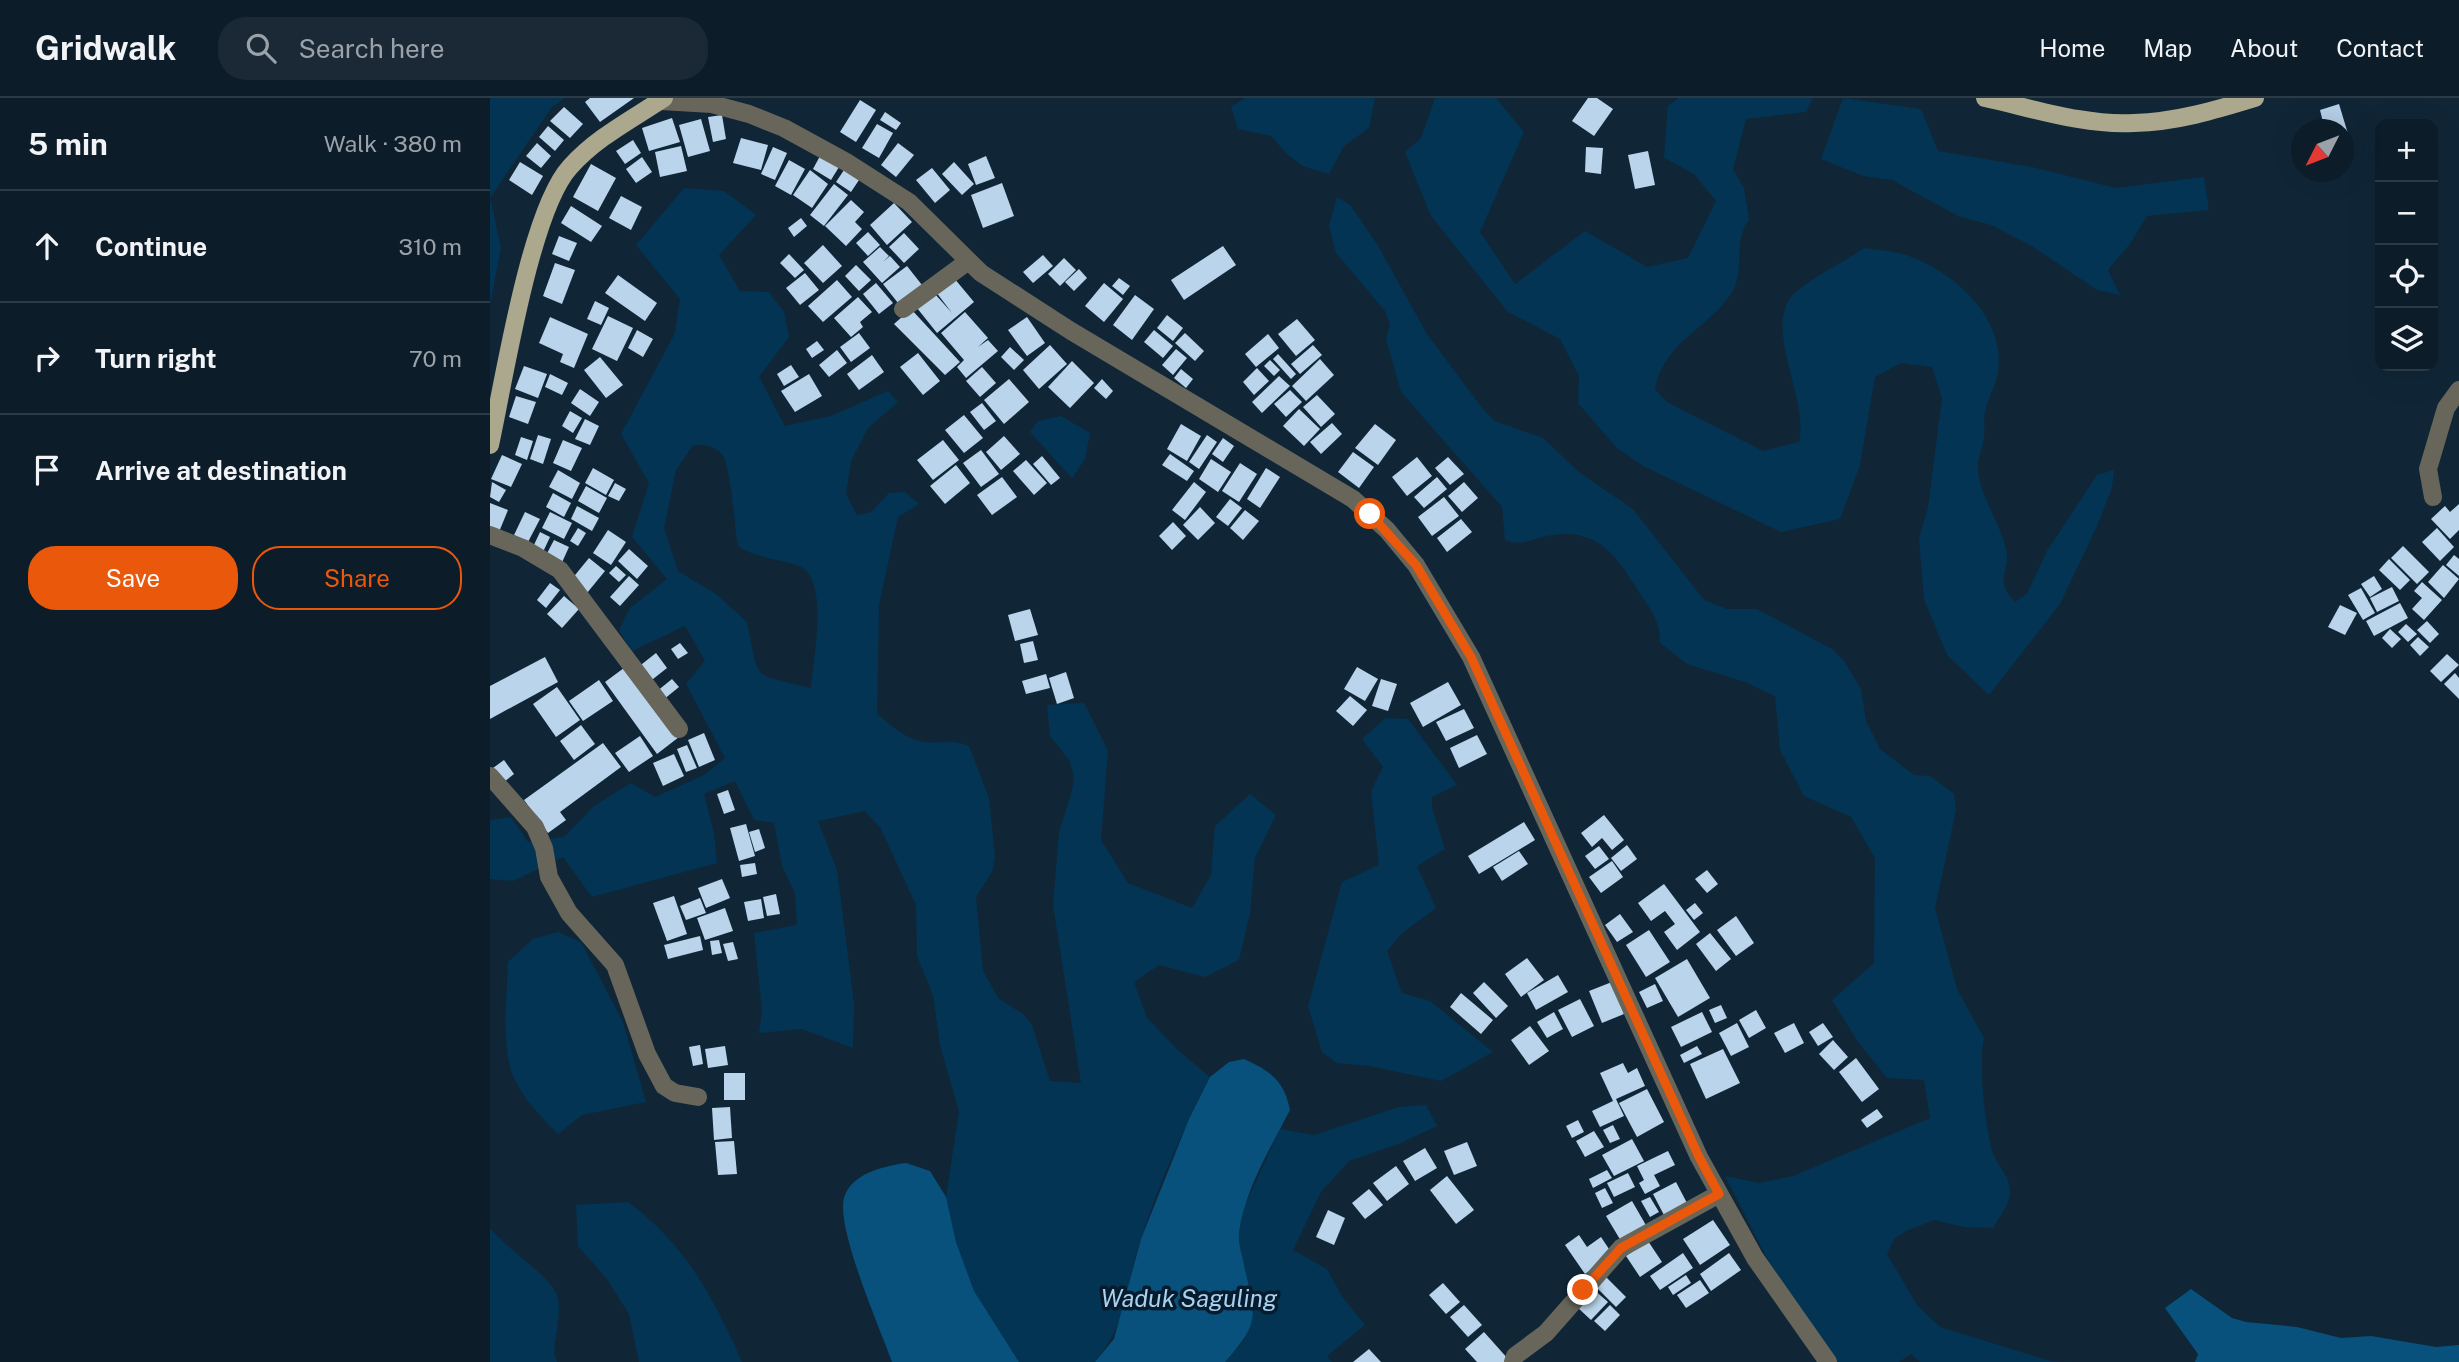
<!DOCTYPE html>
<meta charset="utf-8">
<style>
body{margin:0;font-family:"Public Sans",sans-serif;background:#1a2935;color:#f1f3f6}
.controls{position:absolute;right:21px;top:21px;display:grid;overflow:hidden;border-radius:14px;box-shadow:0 7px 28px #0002}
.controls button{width:63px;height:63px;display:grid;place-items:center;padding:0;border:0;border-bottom:2px solid #2c3a46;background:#0c1c29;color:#f1f3f6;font:35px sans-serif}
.compass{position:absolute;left:1801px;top:21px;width:63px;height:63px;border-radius:50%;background:#0c1c29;box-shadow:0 7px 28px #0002;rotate:228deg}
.stop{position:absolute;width:21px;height:21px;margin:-16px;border:5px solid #ea580c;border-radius:50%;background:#fff}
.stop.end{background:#ea580c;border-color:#fff;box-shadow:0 2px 7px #0008}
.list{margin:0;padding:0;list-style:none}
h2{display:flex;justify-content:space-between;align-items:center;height:91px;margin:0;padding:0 28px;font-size:30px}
h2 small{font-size:23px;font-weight:400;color:#9aa1a8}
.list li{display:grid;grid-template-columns:46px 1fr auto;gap:21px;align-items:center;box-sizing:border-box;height:112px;padding:0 28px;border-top:2px solid #2c3a46}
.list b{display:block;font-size:26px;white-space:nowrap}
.list em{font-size:23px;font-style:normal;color:#9aa1a8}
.actions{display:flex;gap:14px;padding:21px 28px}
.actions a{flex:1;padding:16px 0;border:2px solid #ea580c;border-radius:28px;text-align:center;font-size:24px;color:#ea580c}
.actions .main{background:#ea580c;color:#fff}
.icon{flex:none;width:38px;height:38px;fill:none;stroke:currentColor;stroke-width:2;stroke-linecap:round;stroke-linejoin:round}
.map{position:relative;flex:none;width:1969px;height:1264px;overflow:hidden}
header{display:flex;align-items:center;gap:42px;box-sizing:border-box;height:98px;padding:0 35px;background:#0c1c29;border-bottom:2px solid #2c3a46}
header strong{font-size:33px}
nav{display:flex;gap:38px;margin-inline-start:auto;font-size:24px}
.search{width:490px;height:63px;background:#1a2935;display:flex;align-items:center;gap:18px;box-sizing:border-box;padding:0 24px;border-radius:28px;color:#9aa1a8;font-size:26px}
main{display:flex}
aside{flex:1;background:#0c1c29}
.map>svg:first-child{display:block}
.green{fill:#033453;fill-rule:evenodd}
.water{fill:#08517d}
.building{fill:#b9d4eb}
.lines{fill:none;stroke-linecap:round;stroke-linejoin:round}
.minor{stroke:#68665a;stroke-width:18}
.major{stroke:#aca88e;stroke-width:18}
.route{stroke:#ea580c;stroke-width:9}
.labels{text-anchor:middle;stroke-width:7;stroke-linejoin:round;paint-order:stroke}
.water-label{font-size:24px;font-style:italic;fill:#a9d0f0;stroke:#061c2d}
</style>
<header>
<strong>Gridwalk</strong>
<div class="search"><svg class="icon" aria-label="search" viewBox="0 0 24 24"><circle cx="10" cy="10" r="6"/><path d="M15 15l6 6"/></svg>Search here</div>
<nav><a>Home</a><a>Map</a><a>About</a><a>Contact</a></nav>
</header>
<main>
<aside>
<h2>5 min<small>Walk · 380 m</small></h2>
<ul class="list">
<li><svg class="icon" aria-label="ahead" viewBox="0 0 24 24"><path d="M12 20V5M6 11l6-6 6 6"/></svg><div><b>Continue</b></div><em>310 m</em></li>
<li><svg class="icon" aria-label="right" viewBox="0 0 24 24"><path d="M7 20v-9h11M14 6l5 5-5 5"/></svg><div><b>Turn right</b></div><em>70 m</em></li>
<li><svg class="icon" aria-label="arrive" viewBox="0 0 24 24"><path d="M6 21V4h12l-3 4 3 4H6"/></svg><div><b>Arrive at destination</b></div></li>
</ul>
<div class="actions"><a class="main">Save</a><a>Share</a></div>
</aside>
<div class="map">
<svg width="1969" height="1264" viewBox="0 0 1969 1264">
<rect width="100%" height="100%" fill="#102637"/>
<g class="green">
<path d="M0,0H75L62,9L0,100L11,150L0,207Z"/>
<path d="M755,0H885L879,30L854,48L839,76L813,68L798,57L781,38L748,31L741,9Z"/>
<path d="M945,0H1006L1034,34L990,134L1025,186L1095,133L1157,169L1198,160L1226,103L1204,76L1174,60L1178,8L1188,0H1323L1316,14L1256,21L1243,71L1254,90L1259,122C1242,143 1256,171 1242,194C1221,229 1173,244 1165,291L1177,304L1273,353L1309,344C1319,303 1277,237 1299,202C1311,184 1355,164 1374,150C1388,152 1403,153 1416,157C1463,173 1516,219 1508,273C1506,288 1498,300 1495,314C1493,324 1496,335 1493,345C1491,355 1487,361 1488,371C1489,397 1511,426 1516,451C1521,475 1503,480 1525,504L1537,496L1557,453L1607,377L1624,372L1622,390L1608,426L1570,506L1499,597L1457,557L1434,501L1429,440L1438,410L1452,300L1442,269L1411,265L1385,279L1370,367L1350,421L1291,434L1153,368L1127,350L1088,305L1089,278L1070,241L1018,214L941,118L915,54L931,40Z"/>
<path d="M1353,0L1431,11L1448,53L1542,69L1626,90L1714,79L1719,112L1657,118L1640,146L1618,172L1630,197L1607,192L1542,148L1501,127L1468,118L1402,82L1373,78L1331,61Z"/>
<path d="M194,90L234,93L266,117L229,157L250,193L279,194L294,214L299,239L269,279L295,328L341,318L398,293L408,304L378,330L361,363L356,396L367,417L381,414L399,395L415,394L429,406L408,419L389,507L387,616C401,627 416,642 435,644C451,646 463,641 479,648L499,700L505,759L502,774L486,799L493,873L508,900L533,916L542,927L560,983L591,985L563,807L569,734L582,693L584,678L579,662L560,638L557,607L594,605L618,653L611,742L638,785L702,810L721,777L725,728L760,696L786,717L765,760L760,815L749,862L715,879L669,867L644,884L657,920L689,953L720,979C694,1030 669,1085 651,1141C635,1188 639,1223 605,1264H529L484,1193L466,1144L456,1099L469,1014L450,947L443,897L427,858L426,807L391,731L375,713L328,723L347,772L364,905L363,950L312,931L269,935L272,912L264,835L307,827L305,795L292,768L284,725L264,722L245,683L214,696L224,735L227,765L102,799L73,759L23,783L0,781V722L21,719L38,744L74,739L104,708L141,685L165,699L214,677L235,660L196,586L215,563L195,528L142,553L129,532L140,510L177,481L142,439L159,385L131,336L185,235L190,201L146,147ZM203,347C213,347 222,347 230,354C242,365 244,429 248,448C267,461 288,460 309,468C340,480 323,562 321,590C259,575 270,585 257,524L226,496L188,473L174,430L186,372Z"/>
<path d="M847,99L860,107L887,146L937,236L993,311L1005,323L1053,340L1090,375L1143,411L1214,502L1237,511H1267L1342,551L1354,563L1371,591L1376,623L1390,651L1424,677L1440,678L1464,696L1466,712L1445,810L1467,891L1494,940C1488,966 1495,1025 1502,1052C1506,1069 1525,1080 1519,1101C1516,1111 1508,1121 1503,1130L1474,1129L1444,1122L1416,1133L1404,1141L1397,1156L1427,1207L1450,1229L1560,1263L1577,1264H1430L1421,1256L1409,1264H1347L1285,1176L1235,1078L1269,1085L1303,1078L1440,1020L1434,982L1397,980L1368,944L1342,902L1384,865L1385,760L1361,719L1314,698L1290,652L1285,598L1255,584L1197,566L1170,545C1171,523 1159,509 1147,491C1125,455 1105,428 1057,438C1040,442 1032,448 1015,442L1012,409L911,294L896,241L900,227L895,213L846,155L839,128Z"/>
<path d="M571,318L600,335L595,361L582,380L540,334L548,323Z"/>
<path d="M896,620L918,621L967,687L942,699V710L955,751L927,768L946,810L912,835L897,853L912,895L940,903L1003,954L951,983L879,968L847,965L832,954L818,908L852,784L889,767L881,693L893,669L872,641Z"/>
<path d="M68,834L91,844L133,924L156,1004L92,1017L68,1036C50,1018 27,994 20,969C12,936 17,898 18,864L43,841Z"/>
<path d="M936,1007L947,1028L911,1045L859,1063L831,1094L803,1152L837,1171L853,1200L875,1227L837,1258L842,1264H735L752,1245L764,1213L748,1139L755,1107L790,1031L824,1037L909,1009Z"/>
<path d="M138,1104C195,1146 224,1200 252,1264H149L139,1216L117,1181L88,1148L86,1107Z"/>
<path d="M0,1130C14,1149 65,1181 68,1200C71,1217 65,1238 64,1255L67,1264H0Z"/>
</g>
<g class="water">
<path d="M754,961C780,973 794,982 800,1012C780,1051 755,1091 749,1135C748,1144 751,1153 753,1162C764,1216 774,1220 735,1264H605L624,1241L651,1141L699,1021L720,979L739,964Z"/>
<path d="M416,1065L440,1073L456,1099L466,1144L484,1193L529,1264H402C390,1230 346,1131 354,1100C361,1075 395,1068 416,1065Z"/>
<path d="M1701,1191L1742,1220L1756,1224L1807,1229L1851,1240L1881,1238L1946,1249L1969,1247V1264H1705L1708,1256L1675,1210Z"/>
</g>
<g class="building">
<path d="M100,0H144L110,24L95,4Z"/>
<path d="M1098,0H1107L1123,11L1104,38L1082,23Z"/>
<path d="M370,2L386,12L366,44L350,34Z"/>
<path d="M1849,6L1859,39L1854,41V32H1835L1830,12Z"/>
<path d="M74,9L93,26L80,40L60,23Z"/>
<path d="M395,14L411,25L406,32L390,22Z"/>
<path d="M232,17L236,41L223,44L218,19Z"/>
<path d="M182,20L190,44L159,53L152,30Z"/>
<path d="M211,21L220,53L198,59L189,27Z"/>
<path d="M387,26L403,35L389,60L372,50Z"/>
<path d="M58,28L74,42L65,53L49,39Z"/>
<path d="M251,40L278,47L271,72L243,65Z"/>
<path d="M143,42L151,55L135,66L126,53Z"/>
<path d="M47,45L61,58L51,70L36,58Z"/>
<path d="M408,45L424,57L406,79L391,67Z"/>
<path d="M191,48L197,73L170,79L165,54Z"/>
<path d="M283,49L297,55L285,82L271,76Z"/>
<path d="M1096,49L1113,50L1111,76L1095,74Z"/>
<path d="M1158,53L1165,87L1145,91L1138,57Z"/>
<path d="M330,58L349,69L341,82L323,71Z"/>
<path d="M496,58L505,80L486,87L478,66Z"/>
<path d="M152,59L162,74L146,85L136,71Z"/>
<path d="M299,62L315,71L301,97L285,88Z"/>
<path d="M30,64L53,78L42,97L19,82Z"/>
<path d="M464,64L484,86L472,97L452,76Z"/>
<path d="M101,66L126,80L108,113L83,99Z"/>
<path d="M442,70L460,92L445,105L426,82Z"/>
<path d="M320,72L338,86L322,110L303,97Z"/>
<path d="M354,72L369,82L361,94L346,84Z"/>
<path d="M512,85L524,118L493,130L481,97Z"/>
<path d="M344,86L358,97L334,128L320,117Z"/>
<path d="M131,98L152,109L141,132L119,120Z"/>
<path d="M361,102L374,114L365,124L372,131L356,148L335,128Z"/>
<path d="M404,105L422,124L397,147L380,127Z"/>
<path d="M81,108L112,128L101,144L71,125Z"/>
<path d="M311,120L317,128L304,139L298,130Z"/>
<path d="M378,134L390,147L378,158L366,145Z"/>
<path d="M414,135L429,151L414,165L399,149Z"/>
<path d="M69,138L87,145L79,163L62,156Z"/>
<path d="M333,147L352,168L333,185L314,165Z"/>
<path d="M733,148L746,167L694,202L681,182Z"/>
<path d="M390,149L399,158L393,164L400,158L410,169L392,185L373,164Z"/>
<path d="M299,156L314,172L305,180L290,165Z"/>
<path d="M553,157L563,168L543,185L533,174Z"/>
<path d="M574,160L586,172L570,188L558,176Z"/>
<path d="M65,165L85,172L72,206L53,198Z"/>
<path d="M366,167L381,182L369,193L355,178Z"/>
<path d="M417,168L432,187L408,205L393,186Z"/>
<path d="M589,171L597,180L584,193L575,184Z"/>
<path d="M315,175L329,192L310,207L296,190Z"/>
<path d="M128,177L167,205L155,223L115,195Z"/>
<path d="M464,180L484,204L447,235L427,210L445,196L462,215L446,194Z"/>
<path d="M629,180L640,188L633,197L622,188Z"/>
<path d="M347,182L362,199L333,224L318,208Z"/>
<path d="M386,185L403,205L389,216L373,196Z"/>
<path d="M614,185L633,201L614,224L595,208Z"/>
<path d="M645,197L664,211L642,242L623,227Z"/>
<path d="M368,199L382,214L370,224L373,229L361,239L344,220Z"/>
<path d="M105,203L119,210L111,227L97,221Z"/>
<path d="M421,211L470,264L455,277L404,226Z"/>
<path d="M475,214L498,240L488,249L498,242L508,253L476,280L467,269L474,262L451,235Z"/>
<path d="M677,217L693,230L683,243L667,230Z"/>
<path d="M118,218L143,230L127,263L102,251Z"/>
<path d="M60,219L98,236L84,270L70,264L73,256L49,245Z"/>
<path d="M537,219L555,245L537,258L518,232Z"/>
<path d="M807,221L825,242L806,258L788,236Z"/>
<path d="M147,232L163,241L153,259L138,250Z"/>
<path d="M664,232L683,248L673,260L654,244Z"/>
<path d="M369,235L380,250L361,264L350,249Z"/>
<path d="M695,235L714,253L705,263L685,245Z"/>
<path d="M778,236L789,250L766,269L755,256Z"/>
<path d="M327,243L334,252L322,260L316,251Z"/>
<path d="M560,247L577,266L549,291L533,272Z"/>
<path d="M823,247L832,257L810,276L801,266Z"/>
<path d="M520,249L534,262L524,272L511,259Z"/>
<path d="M686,251L697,260L683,277L672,267Z"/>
<path d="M347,252L357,265L339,279L329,267Z"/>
<path d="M428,255L450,283L433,297L410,269Z"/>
<path d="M788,256L806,276L801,281L783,261Z"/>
<path d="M382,257L394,274L369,292L357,276Z"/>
<path d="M110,259L133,287L116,300L94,272Z"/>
<path d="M830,261L844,277L816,303L802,288Z"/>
<path d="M780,262L790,272L784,278L774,268Z"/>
<path d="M582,263L604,285L580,310L558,289Z"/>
<path d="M301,267L309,279L294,288L287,276Z"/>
<path d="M34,268L57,276L48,300L25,291Z"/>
<path d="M492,269L506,285L490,299L476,283Z"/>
<path d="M767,270L779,283L764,297L753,284Z"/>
<path d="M691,271L703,281L696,290L684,280Z"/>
<path d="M60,276L78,285L72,297L55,289Z"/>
<path d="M319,276L332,298L305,314L291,293Z"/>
<path d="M789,278L800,288L772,315L762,304Z"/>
<path d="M519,281L539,304L514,326L494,302Z"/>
<path d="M612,281L623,293L616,301L604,290Z"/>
<path d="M90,291L109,304L100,318L81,305Z"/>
<path d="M800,292L812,304L796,319L784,306Z"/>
<path d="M827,297L845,316L831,329L813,309Z"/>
<path d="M26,298L46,304L38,326L19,319Z"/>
<path d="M492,305L506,323L494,332L480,314Z"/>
<path d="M809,311L830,331L814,348L793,328Z"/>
<path d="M80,313L92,320L83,335L72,328Z"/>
<path d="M474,317L493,340L474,355L455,332Z"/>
<path d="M95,321L109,328L100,347L85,341Z"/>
<path d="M842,325L852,336L831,356L820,344Z"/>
<path d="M691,326L711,338L697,363L677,351Z"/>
<path d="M885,326L906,342L888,367L865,350Z"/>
<path d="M48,337L61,341L53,366L40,361Z"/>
<path d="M717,337L727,344L709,371L699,364Z"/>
<path d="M514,338L530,356L511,372L496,354Z"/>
<path d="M31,339L43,343L37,362L25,357Z"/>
<path d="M733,340L744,348L733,364L722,356Z"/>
<path d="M73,342L92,350L81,373L63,365Z"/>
<path d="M453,342L469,362L443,382L427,362Z"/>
<path d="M491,352L509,376L491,389L473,365Z"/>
<path d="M863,354L884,369L869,390L848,374Z"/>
<path d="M680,356L704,373L697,383L672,367Z"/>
<path d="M12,357L32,366L21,389L1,381Z"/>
<path d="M552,358L570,380L561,387L543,366Z"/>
<path d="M927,359L942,378L917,398L902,379Z"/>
<path d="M958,359L974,376L960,387L945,370Z"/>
<path d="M721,361L741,374L728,394L709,381Z"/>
<path d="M536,362L557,385L544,397L523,373Z"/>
<path d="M750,365L767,376L749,404L732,393Z"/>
<path d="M466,367L480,385L455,406L440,388Z"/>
<path d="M103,370L124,382L116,397L95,385Z"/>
<path d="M776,370L790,379L770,410L757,401Z"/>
<path d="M68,372L90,385L82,401L59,389Z"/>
<path d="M512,379L527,399L502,417L487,397Z"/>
<path d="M947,379L957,391L934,410L924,399Z"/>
<path d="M2,384L16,392L9,404L0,399Z"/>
<path d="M704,384L716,394L695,422L682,412Z"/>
<path d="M974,384L988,400L972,414L958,398Z"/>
<path d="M125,385L136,391L129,403L118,398Z"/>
<path d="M96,388L117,400L109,415L88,403Z"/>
<path d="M63,395L81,405L74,419L56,409Z"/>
<path d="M954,399L969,418L942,438L928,419Z"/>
<path d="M740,401L752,410L738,428L726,419Z"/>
<path d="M0,405L18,412L9,434L0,431Z"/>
<path d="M1969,406V432L1960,441L1941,421L1955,408L1960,414Z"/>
<path d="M87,408L109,420L102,433L81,421Z"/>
<path d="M710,409L725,425L708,442L693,427Z"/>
<path d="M755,412L769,423L753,442L740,430Z"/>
<path d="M35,414L50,421L38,444L24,437Z"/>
<path d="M60,414L82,425L74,441L52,430Z"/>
<path d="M971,421L982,434L957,454L947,440Z"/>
<path d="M683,424L696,438L682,452L669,438Z"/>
<path d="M88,430L96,435L88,448L80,443Z"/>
<path d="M1947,430L1964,449L1950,463L1932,444Z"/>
<path d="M118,432L136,444L121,467L103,455Z"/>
<path d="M50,434L60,439L53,454L43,449Z"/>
<path d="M64,442L79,449L69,471L53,463Z"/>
<path d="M1913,448L1939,474L1927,486L1901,460Z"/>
<path d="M139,451L158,468L147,481L128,463Z"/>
<path d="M1964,457L1969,461V478L1956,467Z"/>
<path d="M99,460L115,473L97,495L81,482Z"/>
<path d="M1899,461L1920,482L1910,492L1889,472Z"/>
<path d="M1953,467L1969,481L1954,500L1938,484Z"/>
<path d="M126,468L136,477L129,484L119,475Z"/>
<path d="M139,478L149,487L130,508L120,499Z"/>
<path d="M1884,478L1892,491L1880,499L1871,486Z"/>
<path d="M1932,484L1952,502L1934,522L1922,511L1932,500L1924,493Z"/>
<path d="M60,485L70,492L56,510L47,502Z"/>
<path d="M1902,489L1909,503L1887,514L1880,500Z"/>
<path d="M1871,490L1885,515L1873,522L1858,497Z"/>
<path d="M74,498L89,511L72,530L57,516Z"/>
<path d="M1910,505L1918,520L1884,538L1876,523Z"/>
<path d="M1850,507L1867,515L1855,537L1838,529Z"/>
<path d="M540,511L548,537L525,543L518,517Z"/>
<path d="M1937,523L1949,536L1940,545L1927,532Z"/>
<path d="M1916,526L1927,536L1918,544L1908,534Z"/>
<path d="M1900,531L1911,541L1902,550L1892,540Z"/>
<path d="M1928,539L1939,549L1930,558L1920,547Z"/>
<path d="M543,543L548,562L534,565L530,546Z"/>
<path d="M190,545L198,555L188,561L181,551Z"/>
<path d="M166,555L177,570L158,585L147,570Z"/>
<path d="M1957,556L1969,567L1951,584L1940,573Z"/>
<path d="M55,559L68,584L0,621V588Z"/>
<path d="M138,567L189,639L167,656L115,584Z"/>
<path d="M867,569L888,581L875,603L854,591Z"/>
<path d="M576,574L584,600L567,606L559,580Z"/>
<path d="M1965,575L1969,580V601L1954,586Z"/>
<path d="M556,576L560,590L536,596L532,583Z"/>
<path d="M182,581L189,589L173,602L166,594Z"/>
<path d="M891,581L907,586L898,613L882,608Z"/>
<path d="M109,582L123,603L93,623L79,603Z"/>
<path d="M958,584L971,607L933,629L920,605Z"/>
<path d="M67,589L90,622L66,639L43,606Z"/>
<path d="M860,598L877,612L863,628L846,613Z"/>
<path d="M974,611L984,630L956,643L946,624Z"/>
<path d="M91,627L105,646L84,662L70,643Z"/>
<path d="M214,635L225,662L209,669L198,642Z"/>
<path d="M987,637L997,656L969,670L960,650Z"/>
<path d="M150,638L163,658L139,674L125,655Z"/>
<path d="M113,645L131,669L70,714L76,722L58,735L34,702Z"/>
<path d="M197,647L207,670L196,674L187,651Z"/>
<path d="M184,656L194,678L173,688L163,665Z"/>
<path d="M14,662L24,676L14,684L3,670Z"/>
<path d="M238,692L245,712L234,716L227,696Z"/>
<path d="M1114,717L1134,742L1122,752L1112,740L1102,749L1091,735Z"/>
<path d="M1034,724L1045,742L989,776L978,758Z"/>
<path d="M256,726L265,758L249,763L240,730Z"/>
<path d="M269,731L275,750L265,754L259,734Z"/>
<path d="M1137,747L1147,761L1131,773L1121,760Z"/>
<path d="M1109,748L1119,761L1105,771L1095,758Z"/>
<path d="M1029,753L1038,766L1012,783L1003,769Z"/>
<path d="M1122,763L1133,779L1111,795L1099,779Z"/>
<path d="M265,765L267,776L252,779L250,767Z"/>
<path d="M1217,772L1228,786L1217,795L1205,781Z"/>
<path d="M232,781L240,800L216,810L208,790Z"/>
<path d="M1174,786L1210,834L1187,852L1174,834L1185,826L1175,813L1161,823L1148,805Z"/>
<path d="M286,796L290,816L277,818L273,799Z"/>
<path d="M184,798L197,836L177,843L163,805Z"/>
<path d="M210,800L216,815L196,822L190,808Z"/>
<path d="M271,801L274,820L258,823L254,804Z"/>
<path d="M1205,805L1213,815L1204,822L1196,812Z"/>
<path d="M235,810L243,833L215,842L207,820Z"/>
<path d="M1130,816L1143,834L1127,844L1115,827Z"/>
<path d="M1246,818L1264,845L1246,858L1227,832Z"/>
<path d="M1159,832L1180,864L1156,879L1136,847Z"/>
<path d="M1220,835L1241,861L1226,873L1206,846Z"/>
<path d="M210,838L213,852L178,861L174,847Z"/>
<path d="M229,842L232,855L222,857L220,843Z"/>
<path d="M243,844L248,861L238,863L233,846Z"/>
<path d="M1037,860L1054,882L1031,899L1015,876Z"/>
<path d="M1197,861L1220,900L1188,919L1165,880Z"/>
<path d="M1068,877L1078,894L1046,912L1037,895Z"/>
<path d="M994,884L1018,908L1006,920L983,895Z"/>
<path d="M1122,884L1134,916L1112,925L1099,893Z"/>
<path d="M1165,886L1173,903L1157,910L1149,894Z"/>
<path d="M971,895L1003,922L991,936L960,909Z"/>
<path d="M1090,901L1104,928L1082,939L1068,912Z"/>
<path d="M1231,907L1237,920L1225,925L1219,912Z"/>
<path d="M1266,912L1276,930L1259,940L1249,922Z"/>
<path d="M1064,914L1073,931L1057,940L1047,924Z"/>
<path d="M1212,914L1222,934L1191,949L1181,929Z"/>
<path d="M1247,925L1259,949L1241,958L1229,935Z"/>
<path d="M1304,925L1314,945L1295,955L1284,935Z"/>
<path d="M1333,925L1343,939L1328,948L1319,934Z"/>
<path d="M1040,928L1059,953L1039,967L1021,942Z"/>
<path d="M1343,942L1358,959L1344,972L1329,956Z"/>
<path d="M210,947L213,966L203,968L199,949Z"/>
<path d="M235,948L238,967L218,970L215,951Z"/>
<path d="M1207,948L1212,956L1194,965L1190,957Z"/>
<path d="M1233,951L1250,985L1216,1001L1200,966Z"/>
<path d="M1366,960L1389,991L1372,1004L1349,974Z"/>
<path d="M1133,965L1138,975L1147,970L1155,988L1126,1001L1134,1018L1110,1029L1102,1013L1123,1003L1110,975Z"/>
<rect x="234" y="975" width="21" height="27"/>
<path d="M1157,991L1174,1024L1147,1039L1129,1005Z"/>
<path d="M240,1009L242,1040L224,1042L222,1010Z"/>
<path d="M1387,1011L1393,1019L1377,1030L1371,1022Z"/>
<path d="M1088,1022L1094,1034L1082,1040L1076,1028Z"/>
<path d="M1123,1027L1130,1041L1120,1045L1113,1032Z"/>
<path d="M1104,1033L1114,1049L1095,1059L1086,1043Z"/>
<path d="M1142,1041L1154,1063L1124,1078L1112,1057Z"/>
<path d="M244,1043L247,1076L228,1077L225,1044Z"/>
<path d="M977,1044L987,1068L964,1077L954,1053Z"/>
<path d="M935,1050L947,1070L925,1083L913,1063Z"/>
<path d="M1178,1053L1185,1067L1164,1077L1170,1088L1155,1096L1149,1085L1154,1082L1147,1068Z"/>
<path d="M906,1068L919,1086L897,1103L883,1085Z"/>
<path d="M1117,1072L1122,1080L1103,1090L1099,1081Z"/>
<path d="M1138,1075L1145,1089L1124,1099L1117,1085Z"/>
<path d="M957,1078L984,1112L966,1126L940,1092Z"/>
<path d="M1186,1084L1198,1107L1175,1119L1163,1096Z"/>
<path d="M1115,1090L1123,1105L1112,1110L1105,1095Z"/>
<path d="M879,1091L893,1107L875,1121L862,1105Z"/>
<path d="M1160,1099L1169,1114L1160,1119L1151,1103Z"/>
<path d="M1142,1103L1157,1129L1131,1143L1116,1118Z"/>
<path d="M838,1112L855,1120L844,1147L826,1139Z"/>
<path d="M1223,1122L1240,1147L1210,1167L1193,1141Z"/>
<path d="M1089,1137L1097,1149L1111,1139L1123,1157L1095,1176L1075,1147Z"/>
<path d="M1158,1143L1172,1164L1150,1179L1136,1158Z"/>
<path d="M1193,1155L1203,1170L1170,1192L1160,1178Z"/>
<path d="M1239,1155L1251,1172L1221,1193L1210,1176Z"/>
<path d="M1196,1177L1201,1185L1183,1197L1178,1189Z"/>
<path d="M1115,1178L1136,1199L1126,1209L1105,1188Z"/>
<path d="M1210,1182L1219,1195L1196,1210L1187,1197Z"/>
<path d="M953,1185L970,1204L956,1216L939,1197Z"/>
<path d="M1103,1191L1118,1204L1101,1222L1087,1209Z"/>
<path d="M974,1207L992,1227L978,1239L960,1219Z"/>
<path d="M1120,1207L1130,1217L1115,1233L1104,1223Z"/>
<path d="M994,1234L1019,1262L1016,1264H987L975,1251Z"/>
<path d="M879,1251L891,1264H863Z"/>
</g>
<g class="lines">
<g class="minor">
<path d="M171,3L222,6L259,16L294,30L358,65L419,104L491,175L581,233L863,401L897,432L926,467L981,559L1209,1059L1265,1160L1338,1264"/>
<path d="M413,211L477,164"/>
<path d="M1943,399L1938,371L1956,310L1969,292"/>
<path d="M0,437L33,450L70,472L189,631"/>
<path d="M0,678L45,729L54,750L59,779L79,815L125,867L157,956L174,988L185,995L208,999"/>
<path d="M1023,1264L1025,1258L1056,1235L1131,1150L1229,1096"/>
</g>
<g class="major">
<path d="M1495,0C1542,10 1595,28 1644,25C1686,24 1726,12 1765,0"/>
<path d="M0,347C14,283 40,113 80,69C107,39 141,22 174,0"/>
</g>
</g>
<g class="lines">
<path class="route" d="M880,416L926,467L981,559L1209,1059L1229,1096L1131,1150L1093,1192"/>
</g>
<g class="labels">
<g class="water-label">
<text x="699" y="1209">Waduk Saguling</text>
</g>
</g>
</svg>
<div class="controls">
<button>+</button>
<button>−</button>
<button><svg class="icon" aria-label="locate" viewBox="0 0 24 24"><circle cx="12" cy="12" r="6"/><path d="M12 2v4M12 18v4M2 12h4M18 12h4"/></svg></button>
<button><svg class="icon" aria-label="layers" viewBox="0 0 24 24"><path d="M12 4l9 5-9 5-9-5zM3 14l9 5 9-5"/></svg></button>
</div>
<svg class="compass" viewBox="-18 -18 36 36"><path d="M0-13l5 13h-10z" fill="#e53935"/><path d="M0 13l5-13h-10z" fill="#9aa1a8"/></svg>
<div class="stop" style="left:880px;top:416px"></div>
<div class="stop end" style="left:1093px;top:1192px"></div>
</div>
</main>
